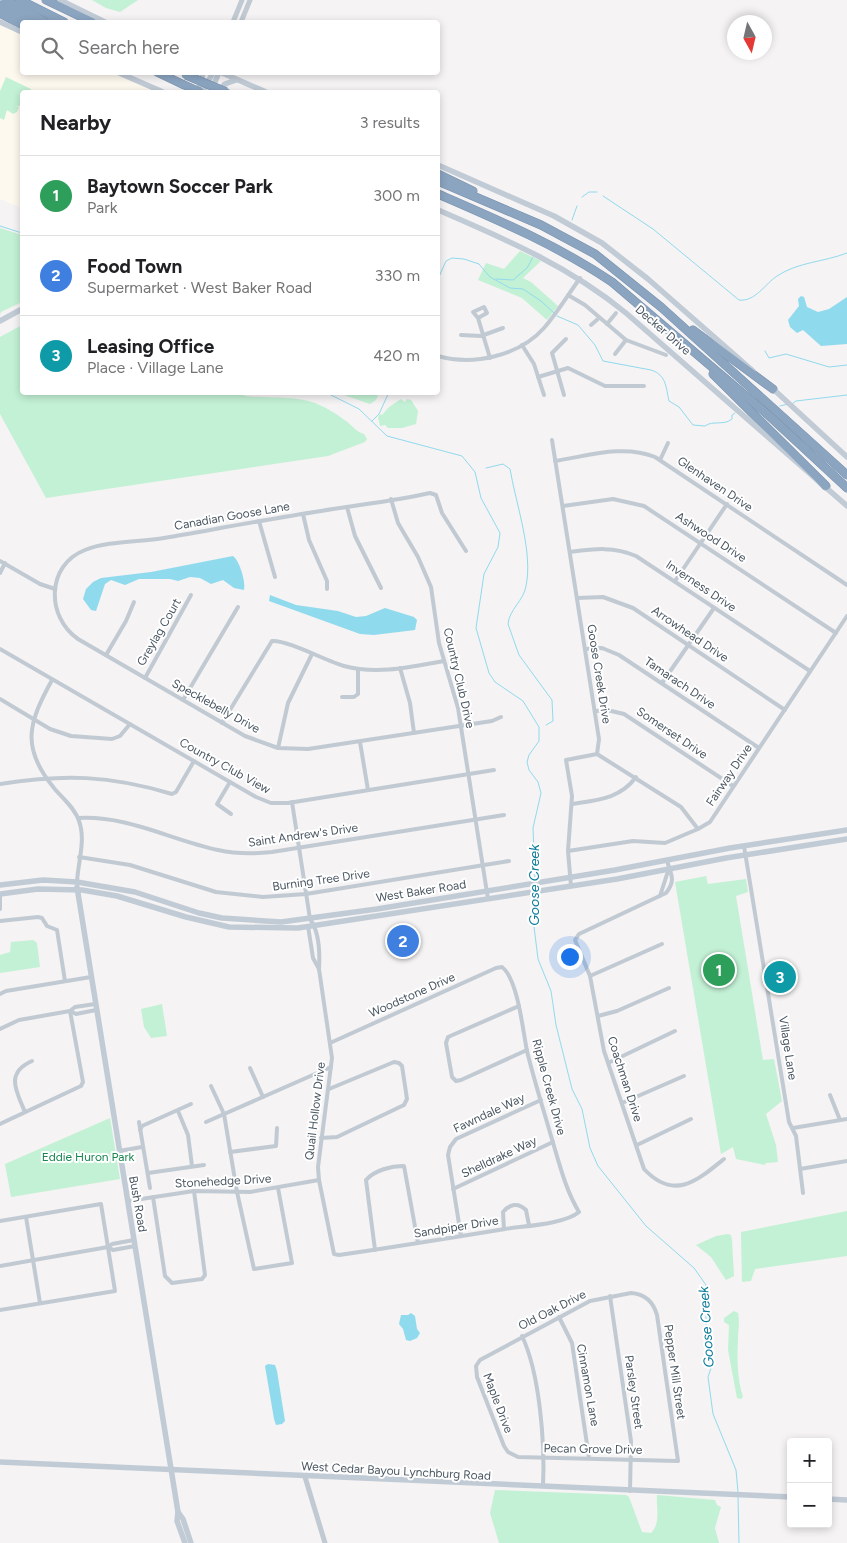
<!DOCTYPE html>
<meta charset="utf-8">
<style>
body{margin:0;font-family:Figtree,sans-serif;background:#f6f6f6;color:#202124}
.controls{position:absolute;right:15px;bottom:15px;display:grid;overflow:hidden;border-radius:5px;box-shadow:0 2px 8px #0003}
.controls button{width:45px;height:45px;display:grid;place-items:center;padding:0;border:0;border-bottom:1px solid #e0e0e0;background:#fff;color:#202124;font:25px sans-serif}
.compass{position:absolute;left:727px;top:15px;width:45px;height:45px;border-radius:50%;background:#fff;box-shadow:0 2px 8px #0003;rotate:172deg}
.you{position:absolute;left:569px;top:956px;width:18px;height:18px;margin:-12px;border:4px solid #fff;border-radius:50%;background:#1a73e8;box-shadow:0 0 0 8px #1a73e833}
.badge{display:grid;place-items:center;width:32px;height:32px;border-radius:50%;background:#0f766e;color:#fff;font-size:16px;font-weight:700}
.pin{position:absolute;translate:-50% -50%;border:2px solid #fff;box-shadow:0 1px 5px #0006}
.list{margin:0;padding:0;list-style:none}
h2{display:flex;justify-content:space-between;align-items:center;height:65px;margin:0;padding:0 20px;font-size:21px}
h2 small{font-size:16px;font-weight:400;color:#757577}
.list li{display:grid;grid-template-columns:32px 1fr auto;gap:15px;align-items:center;box-sizing:border-box;height:80px;padding:0 20px;border-top:1px solid #e0e0e0}
.list b{display:block;font-size:19px;white-space:nowrap}
.list p{margin:0;font-size:16px;white-space:nowrap;color:#757577}
.list em{font-size:16px;font-style:normal;color:#757577}
.icon{flex:none;width:28px;height:28px;fill:none;stroke:currentColor;stroke-width:2;stroke-linecap:round;stroke-linejoin:round}
.map{position:relative;flex:none;width:847px;height:1543px;overflow:hidden}
.search{position:absolute;background:#fff;box-shadow:0 2px 8px #0003;left:20px;top:20px;width:420px;height:55px;display:flex;align-items:center;gap:12px;box-sizing:border-box;padding:0 18px;border-radius:5px;color:#757577;font-size:19px}
.panel{position:absolute;background:#fff;box-shadow:0 2px 8px #0003;left:20px;top:90px;width:420px;height:305px;border-radius:5px}
.map>svg:first-child{display:block}
.commercial{fill:#fdf9ef}
.green{fill:#c3f1d5}
.water{fill:#90daee}
.lines{fill:none;stroke-linecap:round;stroke-linejoin:round}
.stream{stroke:#90daee;stroke-width:1}
.motorway-casing{stroke:#7690ad;stroke-width:9}
.minor{stroke:#c1cad2;stroke-width:4}
.tertiary{stroke:#c1cad2;stroke-width:5}
.secondary{stroke:#c1cbd6;stroke-width:5.5}
.motorway{stroke:#8ba5c1;stroke-width:8}
.motorway-bridge-casing{stroke:#7690ad;stroke-width:9;stroke-linecap:butt}
.motorway-bridge{stroke:#8ba5c1;stroke-width:8}
.labels{text-anchor:middle;stroke-width:4;stroke-linejoin:round;paint-order:stroke}
.street-label{font-size:12px;fill:#4a5661;stroke:#fff}
.park-label{font-size:12px;fill:#17864f;stroke:#fff}
.water-label{font-size:14px;font-style:italic;fill:#0c7c9b;stroke:#fff}
</style>
<div class="map">
<svg width="847" height="1543" viewBox="0 0 847 1543">
<rect width="100%" height="100%" fill="#f5f3f3"/>
<path class="commercial" d="M0,24L22,34V72L112,73L159,92H22V208L0,199Z"/>
<g class="green">
<path d="M92,0H138L120,12L106,8Z"/>
<path d="M6,77L31,89V91L33,90L32,92L27,90L22,92L20,106H16L19,107L17,112L13,114L7,110L4,120L0,118V91Z"/>
<path d="M0,228L22,235V302L1,312L0,315Z"/>
<path d="M520,251L541,261L523,278L531,282L558,306L547,320L522,298L478,280L486,263L504,269Z"/>
<path d="M22,325V392H242L245,396C268,399 292,395 315,403C325,407 337,414 346,421C352,425 356,432 364,434L367,439L365,442L328,456L46,498L0,414V337Z"/>
<path d="M338,393H379L376,400L370,404Z"/>
<path d="M401,399L405,402L407,399L411,400L418,411L416,424L402,428H388L385,425L380,426L378,417L380,414L382,415L389,407Z"/>
<path d="M706,876L708,884L746,879L748,892L736,896L763,1060L774,1059L782,1101L766,1114L776,1145L778,1162L766,1163L765,1165L736,1159L733,1147L721,1154L675,882Z"/>
<path d="M33,940L37,943L40,967L0,973V955L10,952L11,942Z"/>
<path d="M162,1004L167,1036L151,1038L144,1027L141,1009Z"/>
<path d="M110,1118L120,1179L11,1197L5,1164Z"/>
<path d="M847,1211V1256L755,1269L751,1281L742,1282L741,1232Z"/>
<path d="M728,1234L731,1235L732,1240L734,1276L726,1280L711,1257L696,1245L716,1236Z"/>
<path d="M734,1311L738,1313C740,1323 738,1330 738,1339C737,1359 737,1378 743,1397L741,1399L737,1398L728,1350L729,1325L724,1322V1318Z"/>
<path d="M495,1490L626,1495L629,1497L642,1532L651,1533C661,1523 656,1508 657,1495L715,1500L717,1505L721,1507L715,1528L719,1543H499L490,1513Z"/>
</g>
<g class="water">
<path d="M801,296L804,297L807,307L818,312L829,309L847,297V344L821,346L803,330L797,333L790,327L788,320L799,306L798,299Z"/>
<path d="M233,556C240,561 246,583 244,590L234,588L223,580L211,584L200,578L190,577L178,581L170,579H139L125,585L111,580L105,584L96,611L91,610L83,599L86,589L93,582L101,578L151,572Z"/>
<path d="M270,595L296,605L338,611L356,617L366,616L385,608L414,617L417,620L415,630L374,635L360,634L269,601Z"/>
<path d="M411,1313L415,1316L417,1329L420,1333L417,1338L410,1341L406,1340L403,1329L399,1324L401,1315H408Z"/>
<path d="M268,1364L275,1365L277,1371L285,1421L282,1424L276,1425L274,1419L265,1366Z"/>
</g>
<g class="lines">
<g class="stream">
<path d="M603,196L653,229L739,300C755,302 765,284 777,276C798,262 824,262 847,253"/>
<path d="M582,197L589,192H597"/>
<path d="M572,220L577,206"/>
<path d="M0,226L22,233"/>
<path d="M438,279L446,261L452,258L464,259L479,264L490,277L510,288L523,289L541,301L554,313"/>
<path d="M496,279L513,280L527,268L533,257"/>
<path d="M557,316L578,325L595,345L603,361L651,370C667,375 666,389 669,401L679,407L693,425L705,426C713,420 724,426 732,419V415L735,413"/>
<path d="M765,351L769,358L786,354L829,367L847,365"/>
<path d="M325,392L359,409L387,436L462,456L475,472L481,498L500,533L498,547L484,574L476,628L489,673L495,682L523,701L539,727V741L529,755L527,762L529,770L538,782L541,793L533,828L535,880"/>
<path d="M792,404L796,401L847,395"/>
<path d="M780,406L788,404"/>
<path d="M372,421L379,414L389,392"/>
<path d="M486,468L503,464L510,469L511,474C517,507 533,553 526,586C524,600 509,610 508,624L519,655L552,700L553,721L546,725"/>
<path d="M533,894L532,910L538,959L551,991L556,1025L572,1089L582,1109L590,1148L598,1166L646,1226L694,1268L706,1285V1348L711,1368L708,1377L713,1414L736,1470L738,1492"/>
<path d="M738,1496L739,1543"/>
</g>
<g class="motorway-casing">
<g id="motorway">
<path d="M6,0L45,22"/>
<path d="M20,0L64,22"/>
<path d="M46,0L92,22"/>
<path d="M0,5L30,22"/>
<path d="M0,13L22,25"/>
<path d="M157,72L182,84"/>
<path d="M438,174L473,191"/>
<path d="M438,181L541,225L595,254L661,307L847,475"/>
<path d="M438,194C498,220 557,245 612,282L767,414L847,488"/>
<path d="M693,330L773,389"/>
<path d="M713,374L826,486"/>
</g>
</g>
<g class="minor">
<path d="M568,295L585,305L626,340L666,355"/>
<path d="M478,318L487,313L484,307L473,312L478,318L490,358"/>
<path d="M607,324L616,313"/>
<path d="M591,325L599,318"/>
<path d="M461,335L481,336L503,328"/>
<path d="M522,345L534,364L544,395"/>
<path d="M615,354L626,340"/>
<path d="M438,356C473,366 519,356 544,328C557,313 568,295 580,278"/>
<path d="M538,377L568,368L605,386H644"/>
<path d="M564,395L552,353L566,339"/>
<path d="M552,440L599,739L597,754L566,760L572,796L568,851L571,886"/>
<path d="M660,460L668,443"/>
<path d="M555,461C588,456 623,444 655,457L847,585"/>
<path d="M391,499L398,523L418,557L431,587L439,643L458,708L488,899"/>
<path d="M563,506L613,499L644,506L836,633"/>
<path d="M347,507L355,536L381,588"/>
<path d="M303,514L309,540L327,581V589"/>
<path d="M259,521L275,577"/>
<path d="M466,551L442,513L436,495L430,493C395,501 357,505 321,511C269,519 216,529 164,538C140,542 107,541 85,550C46,565 46,617 78,639L245,736L278,748L308,749L492,721L501,717"/>
<path d="M570,552C593,549 614,546 636,556L810,671"/>
<path d="M0,561L40,584L55,589"/>
<path d="M0,573L5,563"/>
<path d="M675,581L727,504"/>
<path d="M577,598L603,597L633,608L785,710"/>
<path d="M0,649L256,797L271,803H288L494,770"/>
<path d="M585,649L602,648L619,655L759,748"/>
<path d="M106,655L126,621L134,602"/>
<path d="M400,668L410,703L414,733"/>
<path d="M145,678L191,595"/>
<path d="M52,680C29,722 20,747 54,788C62,798 75,808 79,821C86,840 78,862 77,882"/>
<path d="M662,683L714,608"/>
<path d="M342,697H354L358,694V669"/>
<path d="M0,699L50,729L71,736L112,739L120,736L130,724"/>
<path d="M183,700L238,607"/>
<path d="M596,711L607,710L624,714L733,786"/>
<path d="M222,723L272,641C288,640 326,661 344,666C377,675 411,667 444,661"/>
<path d="M360,742L368,790"/>
<path d="M278,748L288,703L312,654"/>
<path d="M597,754L681,807L698,829"/>
<path d="M230,782L217,804L231,814"/>
<path d="M0,784C64,774 109,775 172,794L176,792L194,761"/>
<path d="M292,802L310,919C320,933 320,953 319,969L332,1058L318,1167L319,1180L334,1254L339,1255C395,1247 450,1238 505,1229C524,1226 565,1224 579,1212C565,1189 559,1162 551,1136C543,1108 534,1080 527,1051C523,1032 518,979 502,967L496,968L330,1043"/>
<path d="M572,804C597,800 620,799 636,777"/>
<path d="M78,818C127,815 171,840 218,850C236,854 254,854 272,852L504,815"/>
<path d="M744,846L789,1122L796,1136L803,1193"/>
<path d="M568,851L633,841L665,843L698,829L710,822L847,616"/>
<path d="M79,857L130,865L216,892L263,897L306,894L509,861"/>
<path d="M667,860C670,874 677,879 666,893L579,934L575,940L590,976L604,1051L644,1169C674,1201 697,1181 724,1159"/>
<path d="M0,896V909"/>
<path d="M660,896L669,868"/>
<path d="M0,921L38,917L42,918L47,926L57,930L65,981"/>
<path d="M308,926L313,958L319,969"/>
<path d="M590,976L662,944"/>
<path d="M0,994L6,991L91,977"/>
<path d="M519,1006L448,1037L446,1043L452,1077L456,1081L461,1080L527,1050"/>
<path d="M70,1011L75,1007L95,1004"/>
<path d="M598,1016L617,1011L669,988"/>
<path d="M0,1029L19,1020L70,1011L76,1014L96,1010"/>
<path d="M608,1063L675,1031"/>
<path d="M250,1068L263,1097"/>
<path d="M211,1086L224,1114L237,1192L254,1269L292,1263L278,1188"/>
<path d="M830,1095L840,1120"/>
<path d="M622,1103L684,1076"/>
<path d="M178,1111L188,1135L192,1166"/>
<path d="M25,1112C16,1091 5,1073 32,1061"/>
<path d="M139,1122L150,1188"/>
<path d="M206,1122L331,1067"/>
<path d="M0,1124L81,1086L83,1082L70,1011"/>
<path d="M793,1128L847,1119"/>
<path d="M140,1130L142,1126L191,1104"/>
<path d="M321,1138L337,1137L404,1105L407,1099L402,1066L399,1063L394,1062L329,1089"/>
<path d="M637,1145L691,1119"/>
<path d="M119,1151L142,1147"/>
<path d="M230,1152L276,1146L277,1128"/>
<path d="M800,1169L847,1161"/>
<path d="M148,1173L204,1165"/>
<path d="M453,1189L553,1142"/>
<path d="M153,1197L165,1276L172,1283L202,1279L205,1275L194,1191"/>
<path d="M128,1201L194,1191L250,1192L319,1180"/>
<path d="M26,1217L40,1303"/>
<path d="M0,1221L101,1204L115,1291L0,1310"/>
<path d="M504,1229L503,1212C510,1204 518,1202 526,1210L529,1225"/>
<path d="M461,1236L448,1155L450,1147L456,1139L541,1100"/>
<path d="M108,1247L113,1250L135,1246"/>
<path d="M375,1250L366,1180C375,1170 391,1166 404,1166L418,1243"/>
<path d="M0,1266L108,1247L112,1244L134,1240"/>
<path d="M631,1293C645,1294 653,1301 657,1315L678,1461L518,1457L508,1452L504,1446L477,1377L476,1366L480,1360L590,1301Z"/>
<path d="M610,1296L631,1441L630,1491"/>
<path d="M559,1317L572,1343L589,1458"/>
<path d="M522,1336C540,1374 545,1444 543,1486"/>
</g>
<g class="tertiary">
<path d="M233,22L242,0"/>
<path d="M241,22L250,0"/>
<path d="M305,1477L325,1543"/>
</g>
<g class="secondary">
<path d="M60,0L105,22"/>
<path d="M0,22L22,32"/>
<path d="M117,72L163,92"/>
<path d="M220,72L266,92"/>
<path d="M196,92L201,84L203,72"/>
<path d="M203,92L213,72"/>
<path d="M211,92L219,72"/>
<path d="M217,92L225,84L236,80"/>
<path d="M438,165L554,216L602,243L648,279L753,371"/>
<path d="M438,210C505,239 569,266 626,313L847,506"/>
<path d="M0,321L22,309"/>
<path d="M771,387L847,457"/>
<path d="M0,885L43,880L77,882L135,892L199,913L222,918L281,922L377,909L615,870L730,848L847,830"/>
<path d="M77,887L178,1512L177,1521L185,1543"/>
<path d="M0,894L38,889L82,890L117,896L186,917L229,927L298,928L617,879L726,858L847,839"/>
<path d="M0,1462L791,1497"/>
<path d="M828,1499L847,1500"/>
<path d="M178,1512L183,1519L191,1543"/>
</g>
<use href="#motorway" class="motorway"/>
<g class="motorway-bridge-casing">
<g id="motorway-bridge">
<path d="M186,75L226,92"/>
<path d="M182,84L200,92"/>
</g>
</g>
<use href="#motorway-bridge" class="motorway-bridge"/>
</g>
<g class="labels">
<g class="street-label">
<text transform="translate(663 330) rotate(41)" y="4">Decker Drive</text>
<text transform="translate(715 484) rotate(34)" y="4">Glenhaven Drive</text>
<text transform="translate(232 516) rotate(-10)" y="4">Canadian Goose Lane</text>
<text transform="translate(711 537) rotate(33)" y="4">Ashwood Drive</text>
<text transform="translate(701 586) rotate(34)" y="4">Inverness Drive</text>
<text transform="translate(159 632) rotate(-60)" y="4">Greylag Court</text>
<text transform="translate(690 634) rotate(34)" y="4">Arrowhead Drive</text>
<text transform="translate(599 674) rotate(81)" y="4">Goose Creek Drive</text>
<text transform="translate(459 678) rotate(77)" y="4">Country Club Drive</text>
<text transform="translate(680 683) rotate(34)" y="4">Tamarach Drive</text>
<text transform="translate(216 706) rotate(29)" y="4">Specklebelly Drive</text>
<text transform="translate(672 733) rotate(34)" y="4">Somerset Drive</text>
<text transform="translate(225 766) rotate(29)" y="4">Country Club View</text>
<text transform="translate(729 775) rotate(-56)" y="4">Fairway Drive</text>
<text transform="translate(303 835) rotate(-8)" y="4">Saint Andrew's Drive</text>
<text transform="translate(321 880) rotate(-8)" y="4">Burning Tree Drive</text>
<text transform="translate(421 891) rotate(-9)" y="4">West Baker Road</text>
<text transform="translate(412 995) rotate(-24)" y="4">Woodstone Drive</text>
<text transform="translate(788 1048) rotate(81)" y="4">Village Lane</text>
<text transform="translate(625 1079) rotate(72)" y="4">Coachman Drive</text>
<text transform="translate(549 1087) rotate(75)" y="4">Ripple Creek Drive</text>
<text transform="translate(315 1111) rotate(-83)" y="4">Quail Hollow Drive</text>
<text transform="translate(489 1113) rotate(-25)" y="4">Fawndale Way</text>
<text transform="translate(499 1157) rotate(-25)" y="4">Shelldrake Way</text>
<text transform="translate(223 1181) rotate(-3)" y="4">Stonehedge Drive</text>
<text transform="translate(138 1204) rotate(80)" y="4">Bush Road</text>
<text transform="translate(456 1227) rotate(-9)" y="4">Sandpiper Drive</text>
<text transform="translate(552 1310) rotate(-27)" y="4">Old Oak Drive</text>
<text transform="translate(675 1372) rotate(82)" y="4">Pepper Mill Street</text>
<text transform="translate(588 1385) rotate(80)" y="4">Cinnamon Lane</text>
<text transform="translate(634 1392) rotate(82)" y="4">Parsley Street</text>
<text transform="translate(498 1403) rotate(69)" y="4">Maple Drive</text>
<text transform="translate(593 1449) rotate(1)" y="4">Pecan Grove Drive</text>
<text transform="translate(396 1471) rotate(3)" y="4">West Cedar Bayou Lynchburg Road</text>
</g>
<g class="park-label">
<text x="88" y="1161">Eddie Huron Park</text>
</g>
<g class="water-label">
<text transform="translate(534 885) rotate(-90)" y="5">Goose Creek</text>
<text transform="translate(706 1327) rotate(-94)" y="5">Goose Creek</text>
</g>
</g>
</svg>
<div class="controls">
<button>+</button>
<button>−</button>
</div>
<svg class="compass" viewBox="-18 -18 36 36"><path d="M0-13l5 13h-10z" fill="#e53935"/><path d="M0 13l5-13h-10z" fill="#757577"/></svg>
<div class="you"></div>
<div class="pin badge" style="left:719px;top:970px;background:#2e9e5b">1</div>
<div class="pin badge" style="left:403px;top:941px;background:#3f7fe0">2</div>
<div class="pin badge" style="left:780px;top:977px;background:#0f9aa8">3</div>
<div class="search"><svg class="icon" aria-label="search" viewBox="0 0 24 24"><circle cx="10" cy="10" r="6"/><path d="M15 15l6 6"/></svg>Search here</div>
<section class="panel">
<h2>Nearby<small>3 results</small></h2>
<ul class="list">
<li><span class="badge" style="background:#2e9e5b">1</span><div><b>Baytown Soccer Park</b><p>Park</p></div><em>300 m</em></li>
<li><span class="badge" style="background:#3f7fe0">2</span><div><b>Food Town</b><p>Supermarket · West Baker Road</p></div><em>330 m</em></li>
<li><span class="badge" style="background:#0f9aa8">3</span><div><b>Leasing Office</b><p>Place · Village Lane</p></div><em>420 m</em></li>
</ul>
</section>
</div>
